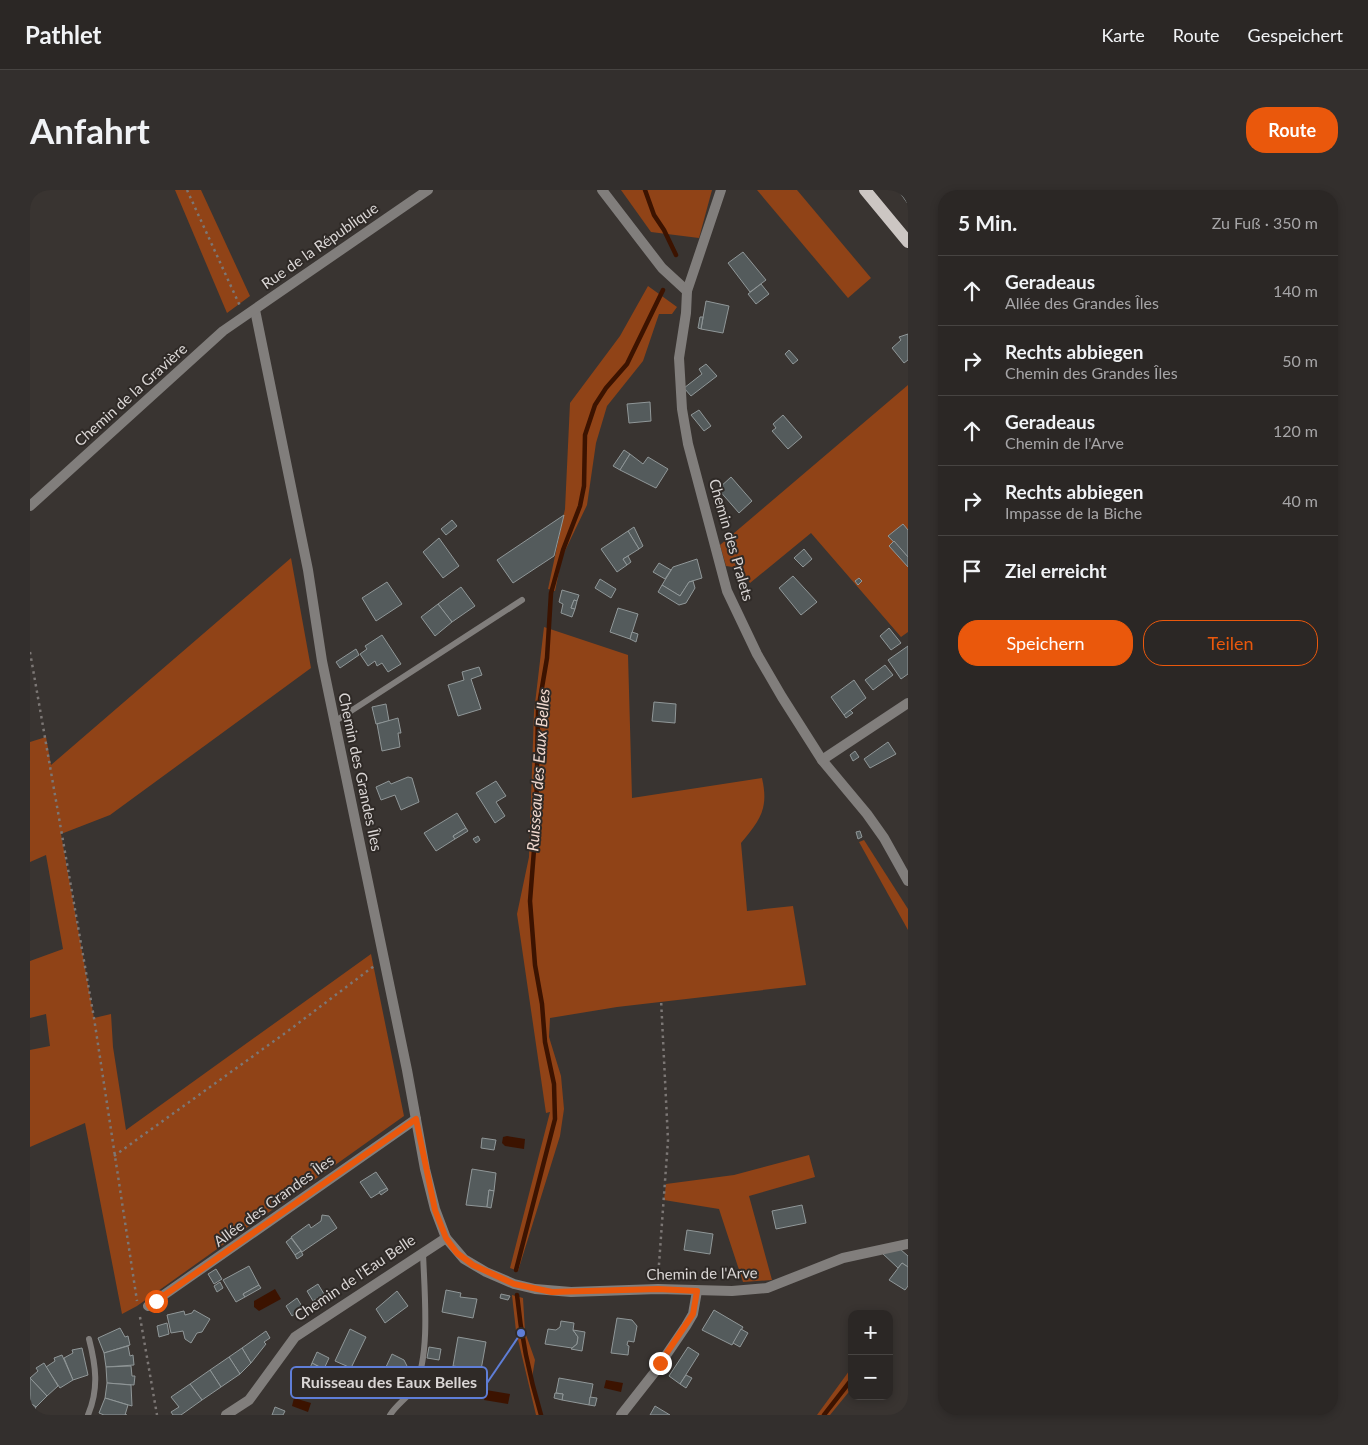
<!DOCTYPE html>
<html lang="de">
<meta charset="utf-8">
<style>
body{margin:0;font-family:Lato,sans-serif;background:#332f2d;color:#f1f3f6}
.controls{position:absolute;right:15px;bottom:15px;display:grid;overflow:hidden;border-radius:10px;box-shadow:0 2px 8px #0003}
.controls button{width:45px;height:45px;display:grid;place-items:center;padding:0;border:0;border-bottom:1px solid #474442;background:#2b2725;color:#f1f3f6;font:25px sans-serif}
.stop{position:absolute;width:15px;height:15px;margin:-11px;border:4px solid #ea580c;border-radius:50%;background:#fff}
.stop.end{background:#ea580c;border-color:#fff;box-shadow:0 1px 5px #0008}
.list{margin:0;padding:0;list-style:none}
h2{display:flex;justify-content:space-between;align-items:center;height:65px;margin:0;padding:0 20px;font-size:21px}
h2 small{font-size:16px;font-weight:400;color:#a6a5a7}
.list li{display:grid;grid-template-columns:32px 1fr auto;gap:15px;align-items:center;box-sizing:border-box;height:70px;padding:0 20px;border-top:1px solid #474442}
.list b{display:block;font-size:19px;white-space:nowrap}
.list p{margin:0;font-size:16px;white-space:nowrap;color:#a6a5a7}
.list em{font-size:16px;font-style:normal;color:#a6a5a7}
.actions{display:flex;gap:10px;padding:15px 20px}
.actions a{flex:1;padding:11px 0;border:1px solid #ea580c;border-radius:20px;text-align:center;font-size:18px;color:#ea580c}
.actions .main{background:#ea580c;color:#fff}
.icon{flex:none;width:28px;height:28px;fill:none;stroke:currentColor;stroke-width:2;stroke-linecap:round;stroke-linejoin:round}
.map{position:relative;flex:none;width:878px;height:1225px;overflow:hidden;border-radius:20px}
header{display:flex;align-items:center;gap:30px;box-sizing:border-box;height:70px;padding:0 25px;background:#2b2725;border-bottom:1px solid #474442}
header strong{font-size:24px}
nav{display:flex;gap:28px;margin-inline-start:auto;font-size:18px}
.intro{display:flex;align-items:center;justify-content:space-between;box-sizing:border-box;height:120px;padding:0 30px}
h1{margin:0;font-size:35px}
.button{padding:12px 22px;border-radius:20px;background:#ea580c;color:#fff;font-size:18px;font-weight:700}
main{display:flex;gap:30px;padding:0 30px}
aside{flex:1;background:#2b2725;border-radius:20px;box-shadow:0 2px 8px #0003}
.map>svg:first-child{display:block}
.green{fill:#904317}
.water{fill:#3c1300}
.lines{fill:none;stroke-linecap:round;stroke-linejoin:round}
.stream{stroke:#3c1300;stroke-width:4.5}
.building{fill:#545b5c;stroke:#909798}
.path{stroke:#7c7775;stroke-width:2.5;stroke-dasharray:2.5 4;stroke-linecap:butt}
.service{stroke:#817e7c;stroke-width:6}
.minor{stroke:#817e7c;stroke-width:10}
.primary{stroke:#ccc6c3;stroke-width:12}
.route{stroke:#ea580c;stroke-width:6}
.labels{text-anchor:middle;stroke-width:4;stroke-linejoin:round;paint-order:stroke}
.street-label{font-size:15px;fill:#dad6d5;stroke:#2f2a27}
.water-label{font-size:16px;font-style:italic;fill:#f1d9cf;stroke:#2f2a27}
.leader{fill:none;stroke:#5f7ed7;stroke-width:2}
.callout-dot{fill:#5f7ed7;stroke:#2f2a27;stroke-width:2}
.callout{fill:#2f2a27;stroke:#5f7ed7;stroke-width:2}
.callout-label{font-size:16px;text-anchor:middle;font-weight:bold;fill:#dad6d5}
</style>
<header>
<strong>Pathlet</strong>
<nav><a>Karte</a><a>Route</a><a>Gespeichert</a></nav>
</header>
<div class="intro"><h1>Anfahrt</h1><a class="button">Route</a></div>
<main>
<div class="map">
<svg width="878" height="1225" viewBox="0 0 878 1225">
<rect width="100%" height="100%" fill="#393431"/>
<g class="green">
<path d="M145,0H171L220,106L197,123Z"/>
<path d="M591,0H682L669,48L621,42Z"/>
<path d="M727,0H767L841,88L818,108Z"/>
<path d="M618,96L647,117L642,124H629L613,171L577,216L566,253L557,315L532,367L525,401L518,399L535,319L540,213L590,146Z"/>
<path d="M878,195V442L871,447L781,343L720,393L710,378L696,376L690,355Z"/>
<path d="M261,368L281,478L80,625L31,644L64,828L81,824L83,857L96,940L341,764L374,926L107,1116L92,1124L55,933L0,957V860L20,856L16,824L0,828V771L33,759L16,665L0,672V552L16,547L21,575Z"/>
<path d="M514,437L598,465L602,608L732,588C739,619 730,630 711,653L717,721L763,716L776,795L587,817L520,828L519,847L531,886L534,919L530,946L488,1081L480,1078L520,922L516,923L487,724L499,667L504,522Z"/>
<path d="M834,650L878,719V740L829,652Z"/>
<path d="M779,965L785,987L719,1006L742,1090L713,1092L689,1019L634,1010L636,994L704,985Z"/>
<path d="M482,1105L493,1108L495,1142L505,1170L502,1188L512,1225H506L486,1141Z"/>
<path d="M822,1177V1198L800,1225H787Z"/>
</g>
<g class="water">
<path d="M477,946L495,949L494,959L475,956L472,953L473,947Z"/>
<path d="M245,1099L251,1109L229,1121L224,1117V1111Z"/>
<path d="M576,1190L593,1193L591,1202L574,1198Z"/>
<path d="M456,1200L480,1204L478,1214L454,1210Z"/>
<path d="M264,1208L281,1213L278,1222L262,1216Z"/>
</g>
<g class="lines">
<g class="stream">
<path d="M615,0L624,25L634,40L646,65"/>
<path d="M486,1080L525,929L524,894L515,852L512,814L505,775L500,711L506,634L508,521L517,468L521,403L533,360L550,316L554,296L555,245L565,215L576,198L597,174L633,100"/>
<path d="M487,1105C491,1146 499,1185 511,1225"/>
<path d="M794,1225L822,1189"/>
</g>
</g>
<g class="building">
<path d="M878,0V14L871,4Z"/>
<path d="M713,62L736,90L720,102L698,73Z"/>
<path d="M731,94L739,104L726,114L718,104Z"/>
<path d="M676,111L699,116L693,143L671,139Z"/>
<path d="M670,127H673L671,139L668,138Z"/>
<path d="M878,144V170L874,173L862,158L871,150L869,147Z"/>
<path d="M759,160L768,170L763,174L755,164Z"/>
<path d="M676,174L687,186L661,206L654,198L672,184L669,179Z"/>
<path d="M620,212L621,231L599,233L597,214Z"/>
<path d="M669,220L681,236L674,241L661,225Z"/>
<path d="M753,225L772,247L758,259L742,241L746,238L743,234Z"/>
<path d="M594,260L600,264L590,280L583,276Z"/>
<path d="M600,264L613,274L618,267L638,279L626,298L590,280Z"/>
<path d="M701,287L722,311L709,323L688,299Z"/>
<path d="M534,325L524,366L483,393L467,370Z"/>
<path d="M422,330L427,336L416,345L411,339Z"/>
<path d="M873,334L878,340V367L858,346Z"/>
<path d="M604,337L613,356L609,359L598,341Z"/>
<path d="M598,341L609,359L593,369L597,375L587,382L571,359Z"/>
<path d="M409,348L429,376L413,388L393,362Z"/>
<path d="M864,351L878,367V377L859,356Z"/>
<path d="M774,359L782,369L773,377L764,368Z"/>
<path d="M598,366L601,372L597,375L593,369Z"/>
<path d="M667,369L672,388L659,392L650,406L632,395L643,377Z"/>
<path d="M629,373L641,380L635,389L623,382Z"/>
<path d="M763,386L787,412L771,425L749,398Z"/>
<path d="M829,388L832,391L828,395L825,391Z"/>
<path d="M570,389L586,399L581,408L565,398Z"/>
<path d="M663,391L665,398L656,413L649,415L628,402L632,395L650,406L659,392Z"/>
<path d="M357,392L372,414L346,431L332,408Z"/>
<path d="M431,397L445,416L422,432L408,414Z"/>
<path d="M532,400L549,405L547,411L544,410L541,418L545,419L542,427L531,423L533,414L529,412Z"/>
<path d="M544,410L547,411L545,419L541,418Z"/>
<path d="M408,414L422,432L405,446L391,427Z"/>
<path d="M588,418L608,424L600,449L580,442Z"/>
<path d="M859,438L871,453L861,460L850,446Z"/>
<path d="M602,442L608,444L606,452L600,449Z"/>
<path d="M352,445L371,474L358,482L352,473L347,476L345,471L338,476L330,464L337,459L335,456Z"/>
<path d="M878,456V484L871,489L858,470Z"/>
<path d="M326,459L329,465L310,478L306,472Z"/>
<path d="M855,475L863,485L843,500L835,490Z"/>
<path d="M449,477L452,485L441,489L451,519L428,526L418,495L434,490L432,482Z"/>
<path d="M824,490L836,508L814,525L801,507Z"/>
<path d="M624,512L646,514L645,533L622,531Z"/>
<path d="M356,514L359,531L346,534L342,517Z"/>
<path d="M820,520L823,523L816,528L814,525Z"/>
<path d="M368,528L371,543H368L370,557L352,561L347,534Z"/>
<path d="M858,552L866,564L840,578L834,569Z"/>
<path d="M825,561L829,567L823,571L820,565Z"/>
<path d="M378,587L382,588L389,612L371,620L365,605L351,610L346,597L359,591L361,594Z"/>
<path d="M466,591L476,606L466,612L475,626L465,633L446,603Z"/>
<path d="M427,623L436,638L423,646L425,649L406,661L394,643Z"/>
<path d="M436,638L438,641L425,649L423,646Z"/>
<path d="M830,641L832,647L828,649L826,642Z"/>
<path d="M448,646L450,650L446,653L443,649Z"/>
<path d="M452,948L466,950L464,960L451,958Z"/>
<path d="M442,979L466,983L464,1001L459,1000L457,1017L436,1015Z"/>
<path d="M346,982L357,998L341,1008L330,992Z"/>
<path d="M357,998L358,1000L351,1005L349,1002Z"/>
<path d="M459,1000L464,1001L461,1018L457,1017Z"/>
<path d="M772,1015L776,1033L746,1039L742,1021Z"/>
<path d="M292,1025L299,1026L307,1038L272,1062L261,1047L279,1034L281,1038L291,1031Z"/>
<path d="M657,1040L683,1044L680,1064L654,1060Z"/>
<path d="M261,1048L271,1061L265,1065L256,1052Z"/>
<path d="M870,1059L878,1066V1077L872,1073L868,1078L852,1063Z"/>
<path d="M271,1061L273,1065L267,1069L265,1065Z"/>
<path d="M872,1073L878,1077V1096L875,1100L859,1090Z"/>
<path d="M219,1076L229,1095L213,1104L215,1107L206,1112L193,1090Z"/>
<path d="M186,1079L192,1089L184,1094L178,1084Z"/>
<path d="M190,1092L193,1098L187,1102L184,1096Z"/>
<path d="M288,1094L294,1104L283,1111L277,1101Z"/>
<path d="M229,1095L231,1098L215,1107L213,1104Z"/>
<path d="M416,1100L431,1103L430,1107L447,1109L443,1128L412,1122Z"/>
<path d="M367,1101L378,1116L355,1133L346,1119Z"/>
<path d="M471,1104L480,1106L478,1110L470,1108Z"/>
<path d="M267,1108L273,1118L262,1126L256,1116Z"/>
<path d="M164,1120L180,1129L172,1142L167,1143L161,1153L155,1149L153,1141L141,1143L137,1125L154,1121L155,1125L162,1123Z"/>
<path d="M684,1120L713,1137L702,1155L672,1140Z"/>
<path d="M587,1128L602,1130L607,1136L604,1152L598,1151L597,1155L599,1156L598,1165L581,1163Z"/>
<path d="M531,1131L544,1133L543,1140L548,1147L547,1154L542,1158L515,1154L518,1139L526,1140L530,1137Z"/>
<path d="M137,1133L139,1144L129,1147L127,1136Z"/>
<path d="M90,1138L95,1147L98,1146L100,1155L74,1163L68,1148Z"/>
<path d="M320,1139L336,1147L321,1178L305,1171Z"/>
<path d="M711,1139L718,1143L710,1157L703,1153Z"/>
<path d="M543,1140L555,1142L552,1161L541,1159L547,1154L548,1147Z"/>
<path d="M236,1141L240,1148L234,1152L236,1154L221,1173L212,1158Z"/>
<path d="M428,1147L456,1152L451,1180L423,1176Z"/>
<path d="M98,1156L100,1166L103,1165L104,1175L76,1177L74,1163Z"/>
<path d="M399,1157L411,1159L409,1170L397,1168Z"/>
<path d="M658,1157L669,1164L650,1194L639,1186Z"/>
<path d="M52,1158L58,1185L43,1190L34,1168L43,1163L42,1160Z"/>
<path d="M212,1158L221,1173L210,1184L199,1167Z"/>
<path d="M287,1162L299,1168L294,1179L282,1173Z"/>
<path d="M362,1164L374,1170L377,1176L367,1198L350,1190Z"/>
<path d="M32,1165L43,1190L30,1198L16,1177L25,1171L24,1168Z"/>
<path d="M199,1167L210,1184L191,1197L180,1180Z"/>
<path d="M14,1173L28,1196L17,1206L0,1188L8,1181L6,1178Z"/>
<path d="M282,1173L293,1179L289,1188L278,1183Z"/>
<path d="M101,1176L102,1186H105L104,1195L77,1193L76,1177Z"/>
<path d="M180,1180L191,1197L172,1210L160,1194Z"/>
<path d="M656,1185L662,1188L656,1198L650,1194Z"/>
<path d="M0,1188L17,1206L6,1217L0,1213Z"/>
<path d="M529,1188L563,1194L559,1215L532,1210L533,1204L526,1203Z"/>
<path d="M77,1193L101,1195L102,1216L75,1208Z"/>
<path d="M160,1194L172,1210L151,1225H143L141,1222L149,1217L141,1207Z"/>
<path d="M525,1203L533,1204L532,1210L524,1208Z"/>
<path d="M560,1207L567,1208L565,1216L559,1215Z"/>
<path d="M75,1208L98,1215L95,1225H97H74L69,1223Z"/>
<path d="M0,1213L6,1217L1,1225H0Z"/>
<path d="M625,1216L640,1225H620Z"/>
<path d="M245,1217L255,1221L253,1225H242Z"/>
</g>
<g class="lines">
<g class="path">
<path d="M157,0L210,116"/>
<path d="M0,462L64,828L107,1111"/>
<path d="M84,966L258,841L344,776"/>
<path d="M628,1088L638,950L631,809"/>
<path d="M110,1127L127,1225"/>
</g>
<g class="service">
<path d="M304,532L492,410"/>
<path d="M58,1225C69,1199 66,1176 59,1149"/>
<path d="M360,1225C367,1214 379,1207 385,1196C401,1164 394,1098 393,1062"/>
</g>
<g class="minor">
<path d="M572,0L632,78L657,101L656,123L649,168L652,219L658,254L697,401L727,464L752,507L792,570L837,624L854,648L878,691"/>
<path d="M657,101L691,0"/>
<path d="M225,120L278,380L292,471L377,880L395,979L405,1019L416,1048L434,1069L456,1082L484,1094L505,1099L541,1102L628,1099L702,1101L737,1098L813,1068L878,1054"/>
<path d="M0,316L193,141L398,0"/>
<path d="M792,570L878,513"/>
<path d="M118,1116L386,929"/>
<path d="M196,1225L219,1210L265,1147L416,1048"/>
<path d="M591,1225L624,1183L656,1136L663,1124L667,1101"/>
</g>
<path class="primary" d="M835,0L878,52"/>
</g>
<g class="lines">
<path class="route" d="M126,1111L386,929L405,1020L416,1048L427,1063L443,1075L484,1094L522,1102L628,1099L667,1101L663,1124L630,1173"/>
</g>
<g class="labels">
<g class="street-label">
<text transform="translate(290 56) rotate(-35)" y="5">Rue de la République</text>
<text transform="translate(101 205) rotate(-42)" y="5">Chemin de la Gravière</text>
<text transform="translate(701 350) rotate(74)" y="5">Chemin des Pralets</text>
<text transform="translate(330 582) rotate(78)" y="5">Chemin des Grandes Îles</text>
<text transform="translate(244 1011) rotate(-36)" y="5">Allée des Grandes Îles</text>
<text transform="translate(672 1084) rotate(-1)" y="5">Chemin de l'Arve</text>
<text transform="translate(325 1088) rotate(-34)" y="5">Chemin de l'Eau Belle</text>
</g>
<g class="water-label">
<text transform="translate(508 580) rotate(-86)" y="6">Ruisseau des Eaux Belles</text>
</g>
</g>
<path class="leader" d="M491 1143L457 1193"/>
<circle class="callout-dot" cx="491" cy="1143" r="5"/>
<rect class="callout" x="261" y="1177" width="196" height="31" rx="5"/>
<g class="callout-label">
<text x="359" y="1198">Ruisseau des Eaux Belles</text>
</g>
</svg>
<div class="controls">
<button>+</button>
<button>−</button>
</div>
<div class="stop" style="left:126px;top:1111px"></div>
<div class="stop end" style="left:630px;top:1173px"></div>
</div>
<aside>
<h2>5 Min.<small>Zu Fuß · 350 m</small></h2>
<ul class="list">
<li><svg class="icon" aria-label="ahead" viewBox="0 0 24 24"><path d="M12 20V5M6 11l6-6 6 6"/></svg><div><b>Geradeaus</b><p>Allée des Grandes Îles</p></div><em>140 m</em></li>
<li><svg class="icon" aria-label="right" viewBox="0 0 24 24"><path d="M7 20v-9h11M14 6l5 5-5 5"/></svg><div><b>Rechts abbiegen</b><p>Chemin des Grandes Îles</p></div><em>50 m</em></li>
<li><svg class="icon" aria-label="ahead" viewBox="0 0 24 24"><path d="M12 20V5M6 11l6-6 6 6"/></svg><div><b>Geradeaus</b><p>Chemin de l'Arve</p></div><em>120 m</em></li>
<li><svg class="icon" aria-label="right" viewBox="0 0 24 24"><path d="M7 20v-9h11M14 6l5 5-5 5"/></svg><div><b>Rechts abbiegen</b><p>Impasse de la Biche</p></div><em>40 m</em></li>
<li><svg class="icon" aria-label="arrive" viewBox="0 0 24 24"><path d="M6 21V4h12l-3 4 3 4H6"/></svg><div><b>Ziel erreicht</b></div></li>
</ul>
<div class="actions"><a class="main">Speichern</a><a>Teilen</a></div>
</aside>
</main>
